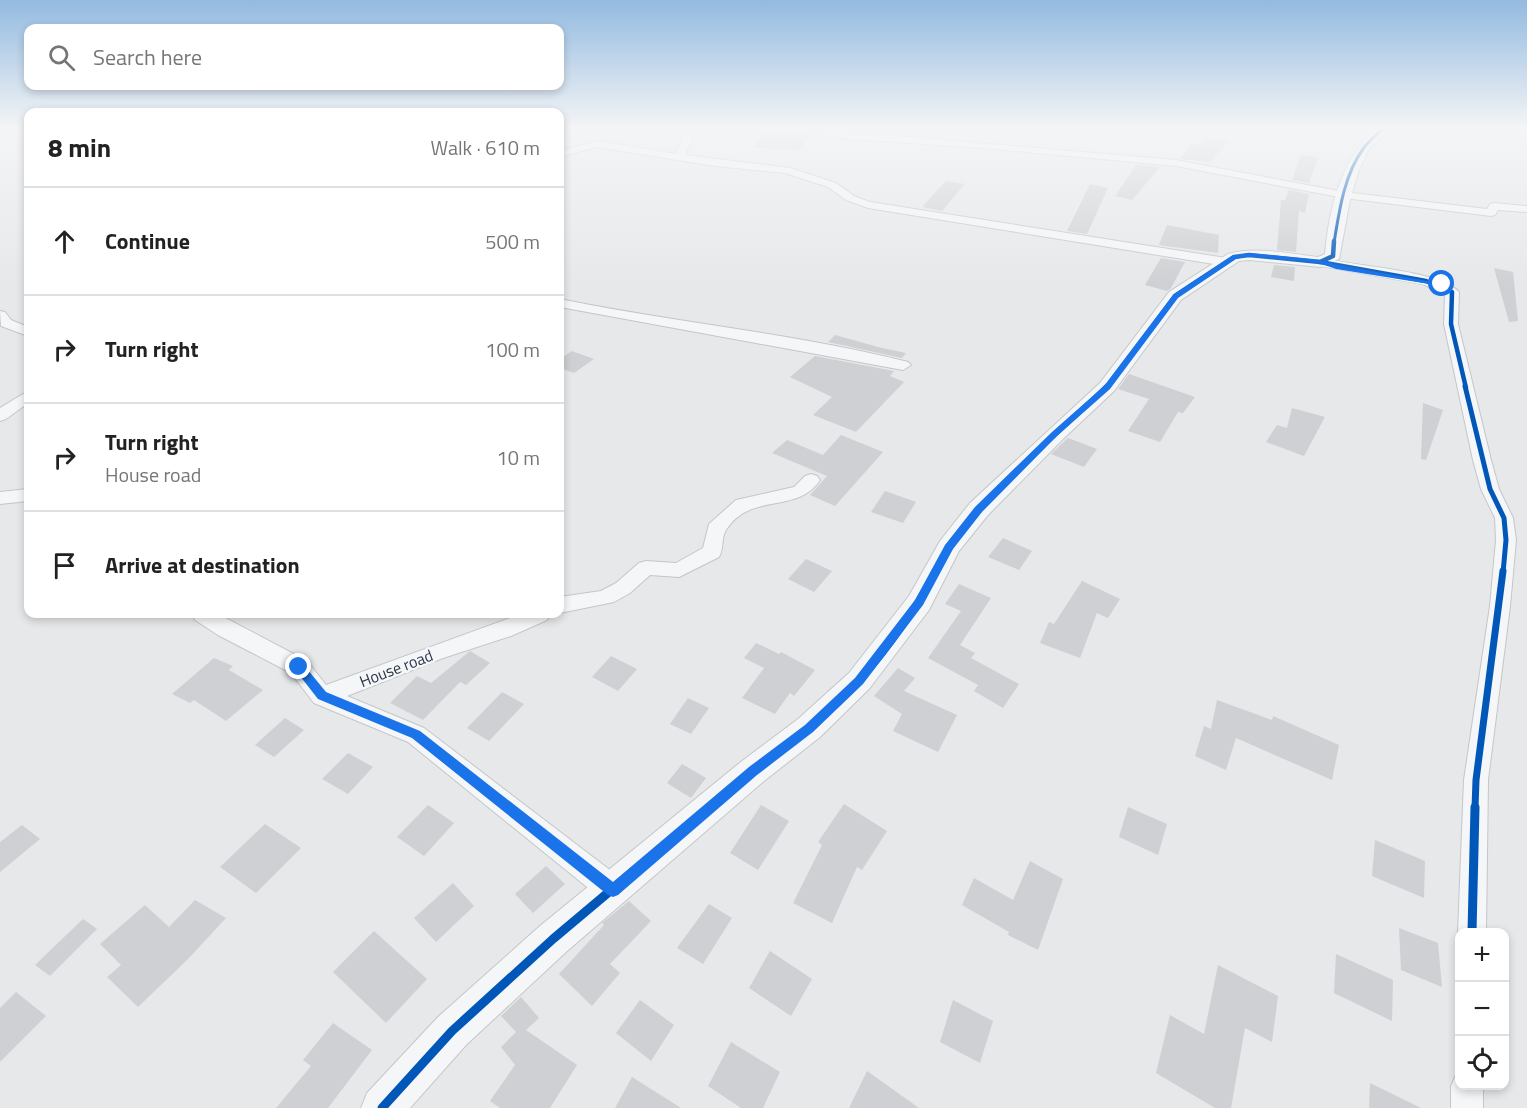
<!DOCTYPE html>
<meta charset="utf-8">
<style>
body{margin:0;font-family:"Titillium Web",sans-serif;background:#f2f2f2;color:#222}
.controls{position:absolute;right:18px;bottom:18px;display:grid;overflow:hidden;border-radius:12px;box-shadow:0 3px 9px #0003}
.controls button{width:54px;height:54px;display:grid;place-items:center;padding:0;border:0;border-bottom:2px solid #e0e0e0;background:#fff;color:#222;font:30px sans-serif}
.stop{position:absolute;width:18px;height:18px;margin:-14px;border:4px solid #1a73e8;border-radius:50%;background:#fff}
.stop.end{background:#1a73e8;border-color:#fff;box-shadow:0 2px 6px #0008}
.list{margin:0;padding:0;list-style:none}
h2{display:flex;justify-content:space-between;align-items:center;height:78px;margin:0;padding:0 24px;font-size:26px}
h2 small{font-size:20px;font-weight:400;color:#767676}
.list li{display:grid;grid-template-columns:39px 1fr auto;gap:18px;align-items:center;box-sizing:border-box;height:108px;padding:0 24px;border-top:2px solid #e0e0e0}
.list b{display:block;font-size:22px;white-space:nowrap}
.list p{margin:0;font-size:20px;white-space:nowrap;color:#767676}
.list em{font-size:20px;font-style:normal;color:#767676}
.icon{flex:none;width:33px;height:33px;fill:none;stroke:currentColor;stroke-width:2;stroke-linecap:round;stroke-linejoin:round}
.map{position:relative;flex:none;width:1527px;height:1108px;overflow:hidden}
.search{position:absolute;background:#fff;box-shadow:0 3px 9px #0003;left:24px;top:24px;width:540px;height:66px;display:flex;align-items:center;gap:15px;box-sizing:border-box;padding:0 21px;border-radius:12px;color:#767676;font-size:22px}
.panel{position:absolute;background:#fff;box-shadow:0 3px 9px #0003;left:24px;top:108px;width:540px;height:510px;border-radius:12px}
.map>svg:first-child{display:block}
.building{fill:#ced0d3}
.lines{fill:none;stroke-linecap:round;stroke-linejoin:round}
.minor-casing{stroke:#c4c6c8;stroke-width:2}
.tertiary-casing{stroke:#c4c6c8;stroke-width:2}
.minor{fill:#f5f6f7;fill-rule:evenodd}
.tertiary{fill:#f5f6f7;fill-rule:evenodd}
.cycleway-far4-casing{stroke:#f4f6f9;stroke-width:5}
.cycleway-far3-casing{stroke:#f4f6f9;stroke-width:8}
.cycleway-far2-casing{stroke:#f4f6f9;stroke-width:9}
.cycleway-far1-casing{stroke:#f4f6f9;stroke-width:10}
.cycleway-casing{stroke:#f4f6f9;stroke-width:13}
.cycleway-far4{stroke:#0057b8;stroke-width:3}
.cycleway-far3{stroke:#0057b8;stroke-width:4.5}
.cycleway-far2{stroke:#0057b8;stroke-width:5}
.cycleway-far1{stroke:#0057b8;stroke-width:7}
.cycleway{stroke:#0057b8;stroke-width:9}
.route{fill:#1a73e8}
.labels{text-anchor:middle;stroke-width:5;stroke-linejoin:round;paint-order:stroke}
.street-label{font-size:16px;fill:#2b3445;stroke:#f4f6f9}
</style>
<div class="map">
<svg width="1527" height="1108" viewBox="0 0 1527 1108">
<rect width="100%" height="100%" fill="#e6e8ea"/>
<g class="building">
<path d="M764,129H793L799,134L812,136L798,150L754,148Z"/>
<path d="M1205,138L1228,142L1210,162L1180,159L1192,143L1201,145Z"/>
<path d="M1301,155L1319,158L1310,178V183L1292,180Z"/>
<path d="M1136,165L1160,167L1132,200L1115,196Z"/>
<path d="M946,181L965,184L942,211L922,207Z"/>
<path d="M1090,184L1108,188L1087,234L1067,231Z"/>
<path d="M1289,190L1309,194L1305,213L1299,211L1296,252L1277,250L1281,200H1285Z"/>
<path d="M1167,225L1219,235L1218,253L1159,245Z"/>
<path d="M1161,258L1185,262L1171,288L1167,291L1145,285Z"/>
<path d="M1274,265L1295,267L1294,281L1271,277Z"/>
<path d="M1494,268L1513,272L1518,321L1509,322Z"/>
<path d="M835,335L882,348L906,353L902,358L828,342Z"/>
<path d="M572,351L594,359L574,373L560,368V359Z"/>
<path d="M815,356L894,371L890,376L904,382L856,432L813,415L832,397L790,377Z"/>
<path d="M1129,374L1195,397L1183,413L1178,412L1160,442L1128,431L1149,399L1118,389Z"/>
<path d="M1423,403L1443,410L1426,460L1421,459Z"/>
<path d="M1292,408L1325,417L1304,456L1266,442L1277,425L1287,428Z"/>
<path d="M841,435L883,452L835,506L810,495L827,476L772,453L787,440L823,455Z"/>
<path d="M1068,438L1097,449L1084,467L1051,454Z"/>
<path d="M885,491L916,502L903,523L871,512Z"/>
<path d="M1003,538L1032,551L1019,570L988,557Z"/>
<path d="M806,559L832,571L814,592L788,579Z"/>
<path d="M1082,581L1120,599L1108,618L1097,613L1080,658L1040,643L1049,622L1054,624Z"/>
<path d="M959,584L991,598L960,645L975,653L971,658L1019,684L1003,708L974,691L978,685L928,658L961,611L945,604Z"/>
<path d="M756,643L779,654L781,652L815,670L794,696L790,693L775,714L742,698L764,668L744,658Z"/>
<path d="M470,651L490,663L466,685L460,682L423,720L390,703L417,676L431,683Z"/>
<path d="M611,656L637,669L618,691L592,677Z"/>
<path d="M214,658L233,666L229,670L263,690L226,721L194,700L190,703L172,694Z"/>
<path d="M898,668L915,678L904,691L957,715L938,752L893,731L902,714L874,696Z"/>
<path d="M502,692L524,704L489,741L467,728Z"/>
<path d="M688,698L709,708L691,734L670,724Z"/>
<path d="M1217,700L1272,720L1273,716L1339,745L1332,780L1236,738L1226,770L1195,756L1204,726L1211,729Z"/>
<path d="M285,718L304,730L274,757L255,745Z"/>
<path d="M348,753L373,767L348,794L322,779Z"/>
<path d="M682,764L706,778L691,798L667,783Z"/>
<path d="M844,804L887,831L862,870L857,867L832,923L793,903L822,845L818,842Z"/>
<path d="M428,805L454,823L424,856L397,837Z"/>
<path d="M761,805L789,821L758,870L730,853Z"/>
<path d="M1128,807L1167,824L1158,855L1119,837Z"/>
<path d="M265,824L301,848L256,893L220,867Z"/>
<path d="M22,825L40,839L0,872V842Z"/>
<path d="M1375,840L1425,861L1424,898L1372,876Z"/>
<path d="M1030,861L1063,879L1038,950L1008,935L1009,932L962,905L974,878L1013,900Z"/>
<path d="M546,866L565,884L533,913L515,894Z"/>
<path d="M453,883L474,906L436,942L414,918Z"/>
<path d="M195,900L226,918L187,960L138,1007L107,977L121,965L100,944L145,905L169,927Z"/>
<path d="M629,901L651,921L610,964L620,973L592,1006L559,974L604,925L602,923Z"/>
<path d="M709,904L732,918L703,964L677,948Z"/>
<path d="M83,919L97,929L50,976L35,965Z"/>
<path d="M1399,928L1438,943L1442,987L1401,970Z"/>
<path d="M374,931L427,979L386,1023L333,972Z"/>
<path d="M770,951L812,979L791,1016L749,988Z"/>
<path d="M1336,954L1393,980L1392,1021L1334,993Z"/>
<path d="M1218,965L1278,996L1272,1042L1245,1028L1231,1108H1215L1156,1073L1170,1015L1204,1034Z"/>
<path d="M16,992L46,1016L0,1062V1008Z"/>
<path d="M521,997L539,1018L526,1030L577,1065L550,1108H500L490,1101L515,1065L501,1047L516,1032L501,1016Z"/>
<path d="M640,1000L674,1025L651,1061L616,1033Z"/>
<path d="M953,1000L993,1021L980,1063L940,1042Z"/>
<path d="M333,1023L372,1050L328,1108H276L311,1066L303,1060Z"/>
<path d="M731,1042L780,1072L763,1108H741L708,1086Z"/>
<path d="M867,1071L919,1108H849Z"/>
<path d="M632,1077L681,1108H615Z"/>
<path d="M1370,1083L1421,1108H1369Z"/>
</g>
<g class="lines">
<g class="minor-casing">
<g id="minor">
<path d="M687,129H696L685,155L790,168L836,183L854,196L870,202L1226,258L1232,262L1226,266L868,208L846,200L828,187L785,173L715,166L597,147L560,157V151L597,141L676,154Z"/>
<path d="M795,129H816L1176,160L1344,192L1487,209L1490,204L1494,203L1527,206V212L1498,210L1495,215L1491,216L1344,198L1176,166L983,148L839,138L800,132Z"/>
<path d="M1320,258C1352,266 1439,270 1459,292L1458,324L1491,460L1499,489L1513,518L1516,540L1510,606L1488,780L1486,932H1460V936L1458,932L1464,780L1490,606L1496,540L1495,518L1481,489L1473,460L1444,324L1445,294L1423,284L1316,265L1314,262L1316,259Z"/>
<path d="M560,299C675,323 794,333 908,362L911,365L903,370L560,307Z"/>
<path d="M0,311L5,312L11,320L28,327V336L1,326Z"/>
<path d="M28,391V403L6,419L0,421V408Z"/>
<path d="M811,474L817,476L820,480C797,515 751,491 726,530C721,538 724,549 719,557L679,577L650,575L630,593L614,602L560,613V597L601,591L616,583L639,563L646,561L676,563L703,548L709,524L736,500L794,487L805,476Z"/>
<path d="M28,489V501L0,504V492Z"/>
<path d="M192,614H218L307,661L326,685L521,614H550L547,620L511,636L443,658L347,696L424,728L623,880L627,890L623,900L613,904L603,900L408,742L314,703L291,673L218,635L195,620Z"/>
<path d="M1460,1073V1086H1483V1108H1451V1086L1456,1075Z"/>
</g>
</g>
<g class="tertiary-casing">
<path id="tertiary" d="M1376,129H1389L1369,149L1359,170L1350,200L1339,259L1320,267L1249,260L1239,261L1181,300L1114,391L1063,439L988,515L959,551L929,610L869,689L820,737L764,781L566,952L466,1045L410,1108H361L367,1093L438,1017L540,926L742,761L798,719L849,673L909,596L940,541L970,503L1100,383L1169,292L1228,254C1257,246 1289,254 1318,257L1325,254C1329,208 1341,159 1376,129Z"/>
</g>
<use href="#minor" class="minor"/>
<use href="#tertiary" class="tertiary"/>
<g class="cycleway-far4-casing">
<path id="cycleway-far4" d="M1334,243C1339,212 1344,175 1363,149C1368,141 1376,135 1383,129"/>
</g>
<g class="cycleway-far3-casing">
<g id="cycleway-far3">
<path d="M1320,262L1426,281L1452,292L1451,324L1466,388"/>
<path d="M1106,388L1175,296L1234,257L1249,255L1320,262L1333,256L1334,241"/>
</g>
</g>
<g class="cycleway-far2-casing">
<g id="cycleway-far2">
<path d="M1465,386L1490,489L1504,518L1506,540L1503,573"/>
<path d="M935,573C976,497 1047,445 1107,386"/>
</g>
</g>
<g class="cycleway-far1-casing">
<g id="cycleway-far1">
<path d="M709,808C758,766 816,729 860,680C889,647 915,610 936,571"/>
<path d="M1475,808L1476,780L1503,571"/>
</g>
</g>
<g class="cycleway-casing">
<g id="cycleway">
<path d="M1472,932L1475,807"/>
<path d="M382,1108L452,1031L553,939L710,807"/>
</g>
</g>
<use href="#cycleway-far4" class="cycleway-far4"/>
<use href="#cycleway-far3" class="cycleway-far3"/>
<use href="#cycleway-far2" class="cycleway-far2"/>
<use href="#cycleway-far1" class="cycleway-far1"/>
<use href="#cycleway" class="cycleway"/>
</g>
<linearGradient id="sky" x2="0" y2="1"><stop stop-color="#93bae0"/><stop offset="0.45" stop-color="#f4f5f6"/><stop offset="1" stop-color="#f4f5f6" stop-opacity="0"/></linearGradient>
<rect width="1527" height="284" fill="url(#sky)"/>
<path class="route" d="M1249,253L1320,260L1337,265L1445,284L1442,286L1336,269L1319,263L1249,256L1236,259L1178,298L1110,389L1058,435L982,512L953,549L923,605L863,684L813,732L757,775L618,895L613,897L608,895L412,738L318,699L293,667L295,664H303L326,692L420,731L613,882L749,767L805,725L855,678L915,600L945,545L975,507L1052,432L1104,386L1173,295L1232,256Z"/>
<g class="labels">
<g class="street-label">
<text transform="translate(396 668) rotate(-21)" y="6">House road</text>
</g>
</g>
</svg>
<div class="controls">
<button>+</button>
<button>−</button>
<button><svg class="icon" aria-label="locate" viewBox="0 0 24 24"><circle cx="12" cy="12" r="6"/><path d="M12 2v4M12 18v4M2 12h4M18 12h4"/></svg></button>
</div>
<div class="stop" style="left:1442px;top:284px"></div>
<div class="stop end" style="left:299px;top:667px"></div>
<div class="search"><svg class="icon" aria-label="search" viewBox="0 0 24 24"><circle cx="10" cy="10" r="6"/><path d="M15 15l6 6"/></svg>Search here</div>
<section class="panel">
<h2>8 min<small>Walk · 610 m</small></h2>
<ul class="list">
<li><svg class="icon" aria-label="ahead" viewBox="0 0 24 24"><path d="M12 20V5M6 11l6-6 6 6"/></svg><div><b>Continue</b></div><em>500 m</em></li>
<li><svg class="icon" aria-label="right" viewBox="0 0 24 24"><path d="M7 20v-9h11M14 6l5 5-5 5"/></svg><div><b>Turn right</b></div><em>100 m</em></li>
<li><svg class="icon" aria-label="right" viewBox="0 0 24 24"><path d="M7 20v-9h11M14 6l5 5-5 5"/></svg><div><b>Turn right</b><p>House road</p></div><em>10 m</em></li>
<li><svg class="icon" aria-label="arrive" viewBox="0 0 24 24"><path d="M6 21V4h12l-3 4 3 4H6"/></svg><div><b>Arrive at destination</b></div></li>
</ul>
</section>
</div>
